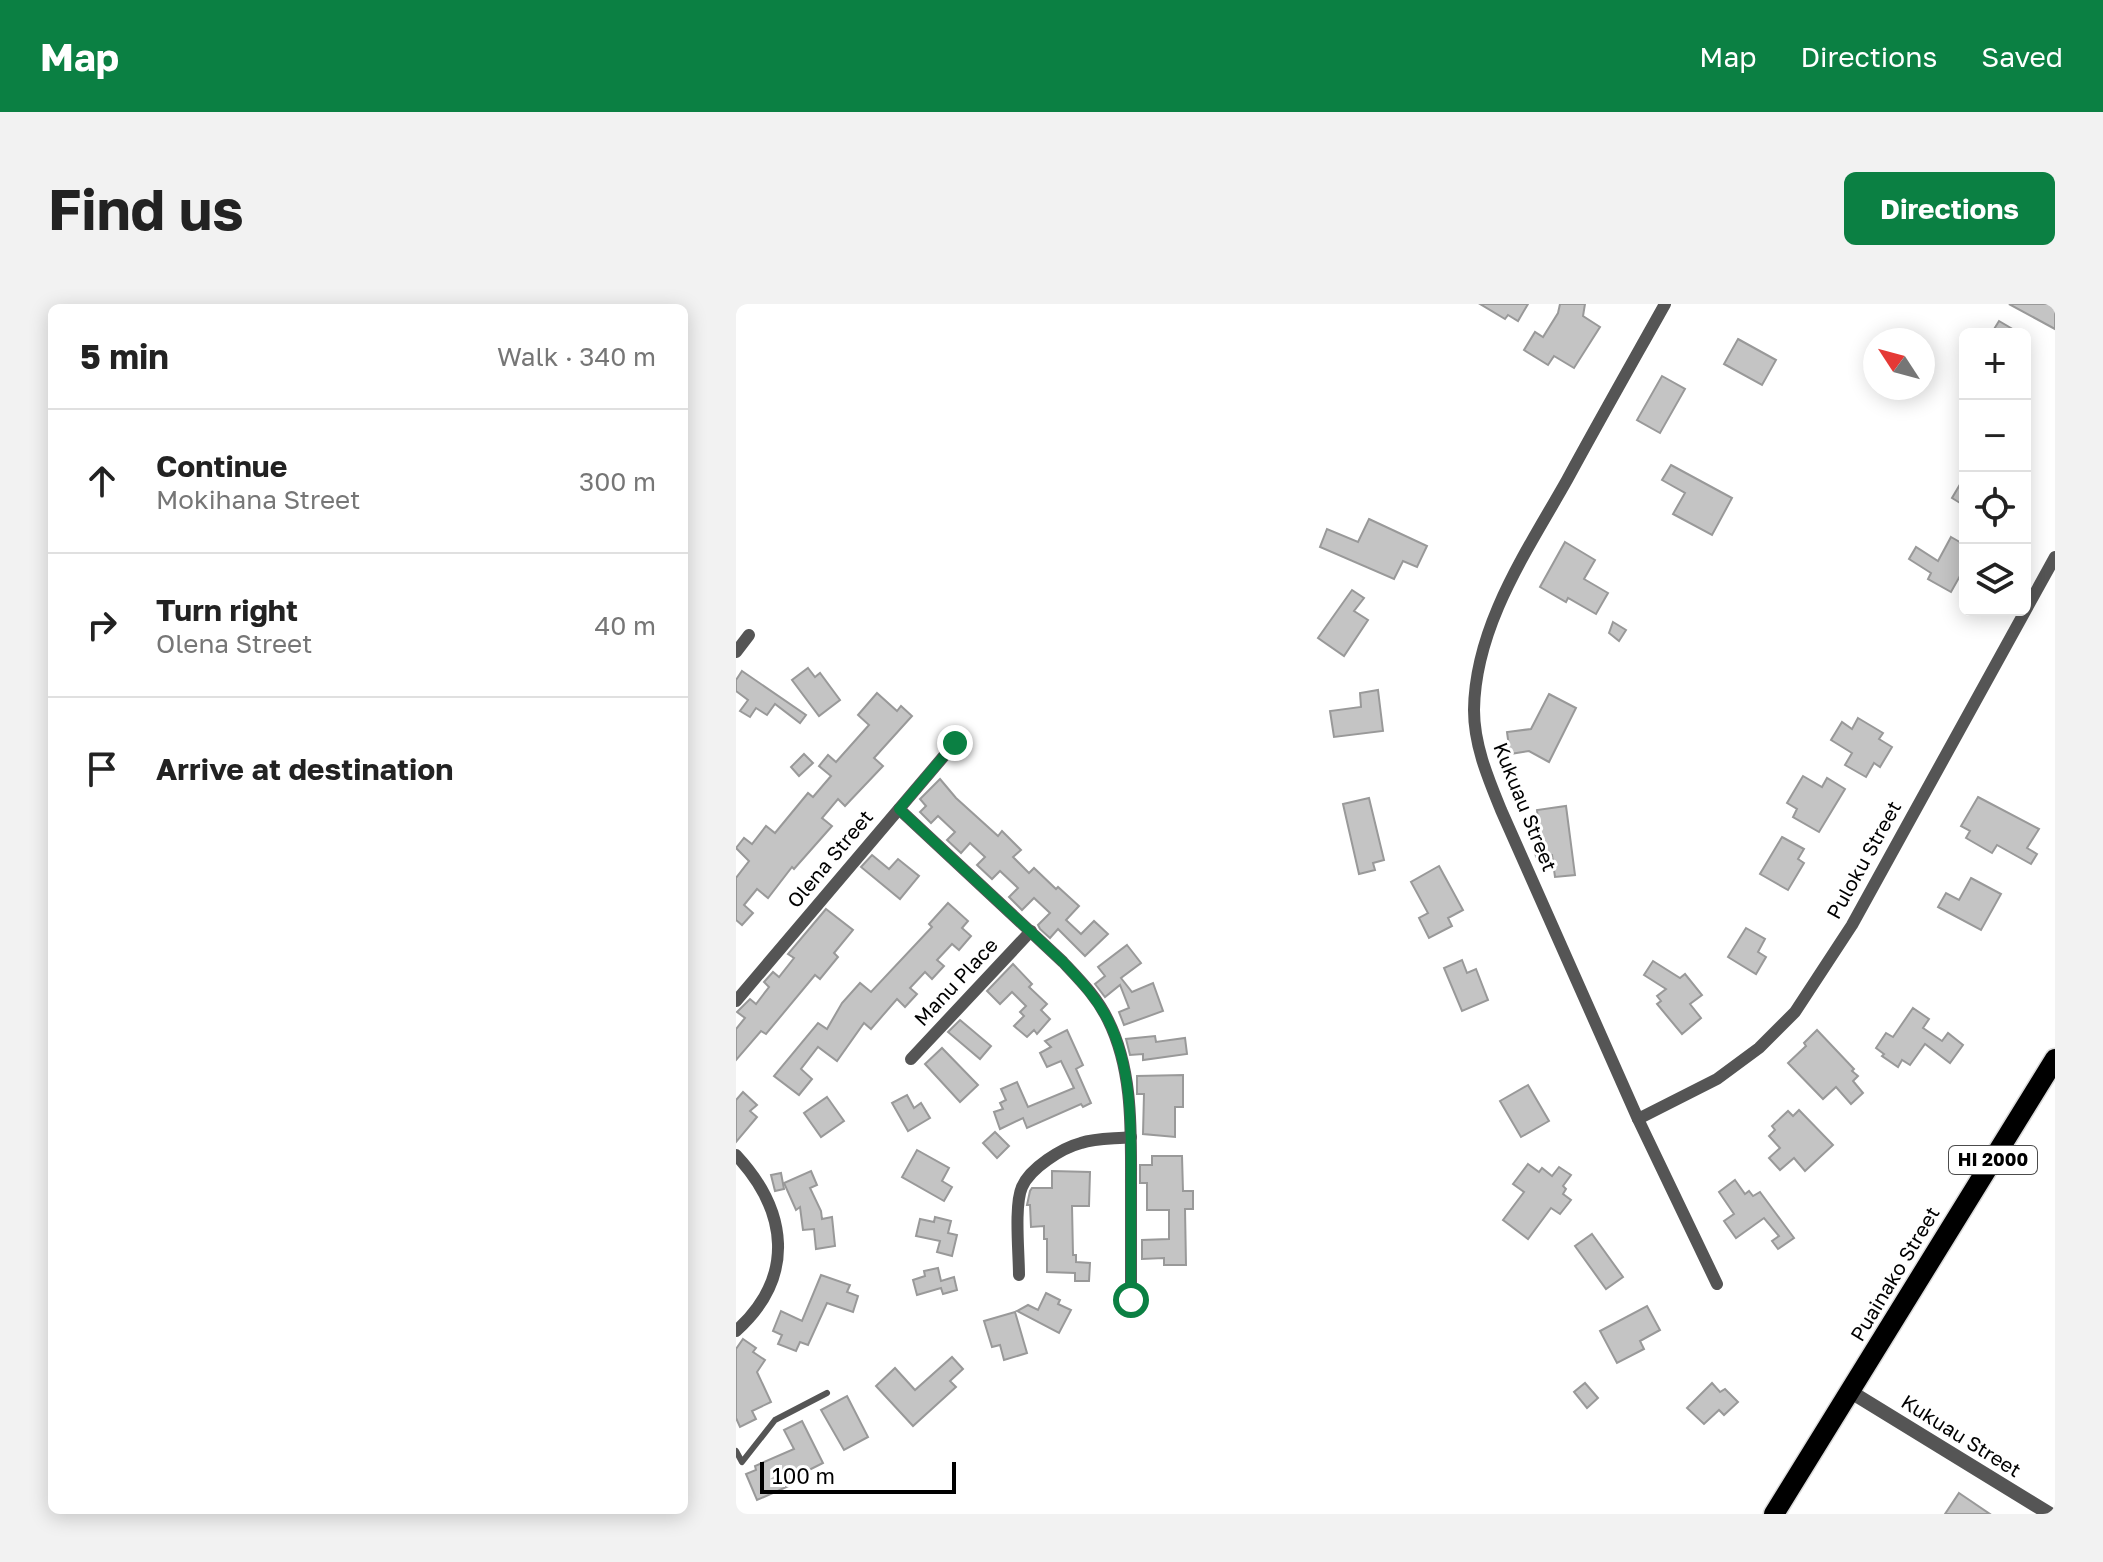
<!DOCTYPE html>
<meta charset="utf-8">
<style>
body{margin:0;font-family:"Golos Text",sans-serif;background:#f2f2f2;color:#222}
.controls{position:absolute;right:24px;top:24px;display:grid;overflow:hidden;border-radius:12px;box-shadow:0 4px 20px #0003}
.controls button{width:72px;height:72px;display:grid;place-items:center;padding:0;border:0;border-bottom:2px solid #e0e0e0;background:#fff;color:#222;font:40px sans-serif}
.compass{position:absolute;left:1127px;top:24px;width:72px;height:72px;border-radius:50%;background:#fff;box-shadow:0 4px 20px #0003;rotate:306deg}
.scale{position:absolute;left:24px;bottom:20px;width:196px;box-sizing:border-box;padding-left:8px;border:4px solid #000;border-top:0;font-size:22px;line-height:28px;white-space:nowrap;color:#000;-webkit-text-stroke:6px #fff;paint-order:stroke}
.stop{position:absolute;width:24px;height:24px;margin:-18px;border:6px solid #0b8043;border-radius:50%;background:#fff}
.stop.end{background:#0b8043;border-color:#fff;box-shadow:0 2px 8px #0008}
.list{margin:0;padding:0;list-style:none}
h2{display:flex;justify-content:space-between;align-items:center;height:104px;margin:0;padding:0 32px;font-size:34px}
h2 small{font-size:26px;font-weight:400;color:#767676}
.list li{display:grid;grid-template-columns:52px 1fr auto;gap:24px;align-items:center;box-sizing:border-box;height:144px;padding:0 32px;border-top:2px solid #e0e0e0}
.list b{display:block;font-size:30px;white-space:nowrap}
.list p{margin:0;font-size:26px;white-space:nowrap;color:#767676}
.list em{font-size:26px;font-style:normal;color:#767676}
.icon{flex:none;width:44px;height:44px;fill:none;stroke:currentColor;stroke-width:2;stroke-linecap:round;stroke-linejoin:round}
.map{position:relative;flex:none;width:1319px;height:1210px;overflow:hidden;border-radius:12px}
header{display:flex;align-items:center;gap:48px;box-sizing:border-box;height:112px;padding:0 40px;background:#0b8043;color:#fff}
header strong{font-size:38px}
nav{display:flex;gap:44px;margin-inline-start:auto;font-size:28px}
.intro{display:flex;align-items:center;justify-content:space-between;box-sizing:border-box;height:192px;padding:0 48px}
h1{margin:0;font-size:56px}
.button{padding:20px 36px;border-radius:12px;background:#0b8043;color:#fff;font-size:28px;font-weight:700}
main{display:flex;gap:48px;padding:0 48px}
aside{flex:1;background:#fff;border-radius:12px;box-shadow:0 4px 20px #0003}
.map>svg:first-child{display:block}
.building{fill:#c4c4c4;stroke:#999;stroke-width:2}
.lines{fill:none;stroke-linecap:round;stroke-linejoin:round}
.trunk-casing{stroke:#dbdbdb;stroke-width:23}
.service{stroke:#555;stroke-width:6}
.minor{stroke:#555;stroke-width:12}
.tertiary{stroke:#555;stroke-width:14}
.trunk{stroke:#000;stroke-width:20}
.route{stroke:#0b8043;stroke-width:10}
.labels{text-anchor:middle;stroke-width:6;stroke-linejoin:round;paint-order:stroke}
.shield{fill:#fff;stroke:#4c4c4c;stroke-width:2}
.shield-label{font-size:18px;font-weight:bold;fill:#000}
.street-label{font-size:20px;fill:#000;stroke:#fff}
</style>
<header>
<strong>Map</strong>
<nav><a>Map</a><a>Directions</a><a>Saved</a></nav>
</header>
<div class="intro"><h1>Find us</h1><a class="button">Directions</a></div>
<main>
<aside>
<h2>5 min<small>Walk · 340 m</small></h2>
<ul class="list">
<li><svg class="icon" aria-label="ahead" viewBox="0 0 24 24"><path d="M12 20V5M6 11l6-6 6 6"/></svg><div><b>Continue</b><p>Mokihana Street</p></div><em>300 m</em></li>
<li><svg class="icon" aria-label="right" viewBox="0 0 24 24"><path d="M7 20v-9h11M14 6l5 5-5 5"/></svg><div><b>Turn right</b><p>Olena Street</p></div><em>40 m</em></li>
<li><svg class="icon" aria-label="arrive" viewBox="0 0 24 24"><path d="M6 21V4h12l-3 4 3 4H6"/></svg><div><b>Arrive at destination</b></div></li>
</ul>
</aside>
<div class="map">
<svg width="1319" height="1210" viewBox="0 0 1319 1210">
<rect width="100%" height="100%" fill="#fff"/>
<g class="building">
<path d="M744,0H792L782,17L772,11L769,15Z"/>
<path d="M824,0H849L847,12L864,23L838,64L818,52L812,61L788,46L799,28L807,33L822,9Z"/>
<path d="M1273,0H1319V25Z"/>
<path d="M1263,17L1285,30H1255Z"/>
<path d="M1002,35L1040,56L1026,81L988,60Z"/>
<path d="M926,72L949,85L924,129L901,116Z"/>
<path d="M935,161L996,194L976,231L937,210L949,189L926,176Z"/>
<path d="M1229,172V202L1216,194Z"/>
<path d="M633,215L691,242L681,263L667,257L658,275L584,243L591,225L622,238Z"/>
<path d="M1215,233L1229,241V263L1215,288L1192,275L1195,269L1173,255L1180,243L1202,257Z"/>
<path d="M829,238L859,256L848,275L872,289L860,310L832,294L830,298L804,283Z"/>
<path d="M616,286L628,294L618,307L632,316L608,352L582,334Z"/>
<path d="M877,318L890,326L883,337L873,329Z"/>
<path d="M72,364L79,373L84,369L104,396L83,412L56,376Z"/>
<path d="M6,367L70,411L64,419L39,400L31,411L20,404L14,413L4,407L12,396L0,387V376Z"/>
<path d="M642,386L647,427L598,433L594,407L625,403L624,389Z"/>
<path d="M141,389L161,407L165,402L176,412L138,454L147,462L109,502L102,495L86,514L96,522L58,565L56,563L32,594L21,585L8,601L17,609L6,621L0,616V574L13,557L0,544L8,534L16,540L30,522L39,529L72,489L77,493L95,472L83,462L92,451L100,458L133,421L122,411Z"/>
<path d="M813,390L840,404L813,458L793,447L774,450L771,428L795,425Z"/>
<path d="M1122,414L1147,429L1143,435L1156,443L1144,463L1138,459L1130,473L1109,461L1116,449L1095,436L1106,418L1116,425Z"/>
<path d="M68,450L77,459L63,472L55,463Z"/>
<path d="M1067,472L1086,483L1091,474L1109,485L1083,528L1057,513L1061,505L1051,499Z"/>
<path d="M204,475L220,494L262,532L266,527L285,546L277,553L293,569L298,564L320,585L322,583L343,602L330,616L345,630L358,617L372,630L349,652L322,625L314,634L304,625L302,621L314,609L298,594L286,606L273,593L282,584L264,567L256,575L241,561L249,553L234,539L225,549L211,536L219,528L202,512L195,519L184,508L190,502L184,495Z"/>
<path d="M1242,493L1303,525L1291,544L1301,550L1295,560L1261,541L1256,549L1230,534L1234,527L1225,522Z"/>
<path d="M633,494L648,556L637,559L639,566L623,570L607,500Z"/>
<path d="M830,502L839,571L819,573L816,551L800,553L796,526L803,525L801,506Z"/>
<path d="M1046,533L1068,545L1062,555L1068,559L1052,586L1024,570Z"/>
<path d="M136,551L153,565L162,555L183,572L164,595L125,563Z"/>
<path d="M703,562L727,606L712,614L716,622L693,634L683,614L692,609L675,578Z"/>
<path d="M1235,574L1265,590L1245,626L1202,603L1210,589L1223,596Z"/>
<path d="M212,599L232,617L226,624L235,632L223,646L216,640L201,656L208,662L196,675L189,668L174,684L181,690L169,703L161,695L135,725L128,719L101,757L82,743L65,765L76,775L63,791L38,772L82,719L91,725L106,699L124,679L135,688L196,623L193,620Z"/>
<path d="M90,605L117,626L98,649L102,653L84,675L79,671L30,730L25,727L0,756V725L9,714L1,708L14,695L20,700L33,683L28,678L37,668L43,673L58,654L52,650Z"/>
<path d="M1010,624L1029,635L1022,648L1030,653L1020,670L992,653Z"/>
<path d="M391,641L405,659L385,674L396,688L417,679L427,707L388,721L383,708L393,704L384,681L369,693L359,680L369,672L362,663Z"/>
<path d="M726,656L731,669L740,665L752,696L726,707L708,664Z"/>
<path d="M917,657L944,674L949,670L966,691L954,700L965,714L946,730L921,700L925,697L921,692L930,685L908,671Z"/>
<path d="M277,660L296,680L293,683L311,700L305,706L314,715L301,730L298,726L291,733L278,722L288,712L284,708L290,702L276,688L264,700L251,687Z"/>
<path d="M1177,704L1193,715L1187,724L1206,737L1212,729L1227,741L1214,759L1189,740L1174,761L1166,756L1162,763L1146,752L1148,750L1140,744L1150,729L1157,733Z"/>
<path d="M224,716L255,742L244,755L212,728Z"/>
<path d="M331,726L347,761L340,765L355,799L347,803L345,800L291,824L287,814L264,825L258,808L267,805L264,799L270,796L265,785L281,778L292,803L338,784L325,757L311,763L304,749L315,743L309,737Z"/>
<path d="M1081,726L1118,765L1116,767L1122,772L1117,777L1127,789L1115,800L1100,783L1087,795L1052,759L1070,742L1068,739Z"/>
<path d="M419,732L420,738L449,734L451,750L407,756V750L394,751L390,735Z"/>
<path d="M206,744L242,781L224,798L189,760Z"/>
<path d="M447,771V803H439V833L407,830L408,790H401V772Z"/>
<path d="M792,781L813,817L785,833L764,797Z"/>
<path d="M7,788L21,801L14,807L21,813L0,838V796Z"/>
<path d="M171,791L178,804L185,799L194,814L172,827L156,799Z"/>
<path d="M91,793L108,817L85,833L68,809Z"/>
<path d="M1063,806L1097,841L1069,867L1058,854L1044,866L1033,854L1044,844L1033,832L1039,826L1036,822L1052,807L1057,812Z"/>
<path d="M259,828L273,842L261,854L247,839Z"/>
<path d="M181,846L213,864L206,877L216,883L208,897L166,873Z"/>
<path d="M416,852H446L447,887H457V905H449L450,961H428V954L406,955V936L433,935V906H411V879H404V861H416Z"/>
<path d="M792,860L803,868L806,864L816,872L823,863L835,871L827,882L830,885L827,890L835,896L824,910L815,904L792,935L767,916L788,888L777,880Z"/>
<path d="M75,867L81,881L74,884L85,907L86,915L96,913L99,942L80,945L78,925L67,926L64,903L60,906L48,879Z"/>
<path d="M316,867L354,868L353,902H336L337,951H340V958L354,959L353,977H339V969L311,968V935H308V922L295,923L294,901H291L294,887L296,884H316Z"/>
<path d="M45,869L48,885L39,887L35,871Z"/>
<path d="M999,876L1009,890L1013,887L1017,892L1024,888L1058,934L1042,945L1036,937L1043,932L1028,914L1000,934L988,917L998,910L983,888Z"/>
<path d="M199,913L215,917L212,929L221,931L216,952L201,948L204,937L180,932L184,915L198,918Z"/>
<path d="M856,930L887,973L870,985L839,942Z"/>
<path d="M202,964L205,977L218,973L221,986L207,990L205,984L181,991L177,976L189,972L188,967Z"/>
<path d="M85,971L114,981L111,988L122,992L117,1008L91,999L72,1041L64,1038L60,1047L42,1040L46,1031L37,1027L45,1007L66,1017Z"/>
<path d="M310,989L324,996L322,1000L335,1006L323,1029L281,1007L292,1001L302,1006Z"/>
<path d="M911,1002L924,1026L904,1037L908,1045L881,1059L864,1027Z"/>
<path d="M279,1008L291,1049L268,1056L264,1041L256,1043L248,1017Z"/>
<path d="M7,1035L20,1044L17,1048L29,1056L21,1068L35,1098L16,1107L20,1115L4,1123L0,1114V1045Z"/>
<path d="M216,1053L227,1065L214,1077L220,1083L177,1122L140,1082L159,1064L179,1086Z"/>
<path d="M849,1079L862,1094L851,1104L838,1088Z"/>
<path d="M976,1079L984,1088L989,1085L1002,1098L988,1111L983,1106L968,1120L951,1104Z"/>
<path d="M111,1092L132,1133L108,1146L85,1106Z"/>
<path d="M66,1117L87,1159L53,1176L55,1181L21,1196L10,1170L20,1166L19,1162L58,1145L48,1126Z"/>
<path d="M1223,1189L1254,1210H1209Z"/>
</g>
<g class="lines">
<g class="trunk-casing">
<path id="trunk" d="M1038,1210L1319,755"/>
</g>
<path class="service" d="M0,1147L6,1158L39,1116L91,1089"/>
<g class="minor">
<path d="M929,0C896,59 863,117 831,176C791,247 739,322 738,406C738,441 752,474 765,506L902,815L981,980"/>
<path d="M0,348L13,331"/>
<path d="M163,505L327,658C344,676 361,693 372,716C397,766 395,825 395,879C395,918 395,957 395,996"/>
<path d="M0,697L219,439"/>
<path d="M175,755L295,627"/>
<path d="M902,815L981,775L1023,744L1059,708L1116,621L1319,253"/>
<path d="M0,851C52,907 60,973 0,1027"/>
<path d="M283,971C283,949 278,901 286,883C294,864 326,844 345,839C360,834 379,835 395,833"/>
</g>
<path class="tertiary" d="M1115,1088L1314,1210"/>
<use href="#trunk" class="trunk"/>
</g>
<g class="lines">
<path class="route" d="M219,439L163,505L327,658C344,676 360,693 372,716C397,766 395,825 395,879C395,918 395,957 395,996"/>
</g>
<g class="labels">
<rect class="shield" x="1213" y="842" width="88" height="28" rx="6"/>
<g class="shield-label">
<text x="1257" y="862">HI 2000</text>
</g>
<g class="street-label">
<text transform="translate(789 503) rotate(68)" y="7">Kukuau Street</text>
<text transform="translate(94 555) rotate(-50)" y="7">Olena Street</text>
<text transform="translate(1128 556) rotate(-61)" y="7">Puloku Street</text>
<text transform="translate(220 678) rotate(-47)" y="7">Manu Place</text>
<text transform="translate(1159 970) rotate(-59)" y="7">Puainako Street</text>
<text transform="translate(1225 1132) rotate(32)" y="7">Kukuau Street</text>
</g>
</g>
</svg>
<div class="controls">
<button>+</button>
<button>−</button>
<button><svg class="icon" aria-label="locate" viewBox="0 0 24 24"><circle cx="12" cy="12" r="6"/><path d="M12 2v4M12 18v4M2 12h4M18 12h4"/></svg></button>
<button><svg class="icon" aria-label="layers" viewBox="0 0 24 24"><path d="M12 4l9 5-9 5-9-5zM3 14l9 5 9-5"/></svg></button>
</div>
<svg class="compass" viewBox="-18 -18 36 36"><path d="M0-13l5 13h-10z" fill="#e53935"/><path d="M0 13l5-13h-10z" fill="#767676"/></svg>
<div class="scale">100 m</div>
<div class="stop" style="left:395px;top:996px"></div>
<div class="stop end" style="left:219px;top:439px"></div>
</div>
</main>
